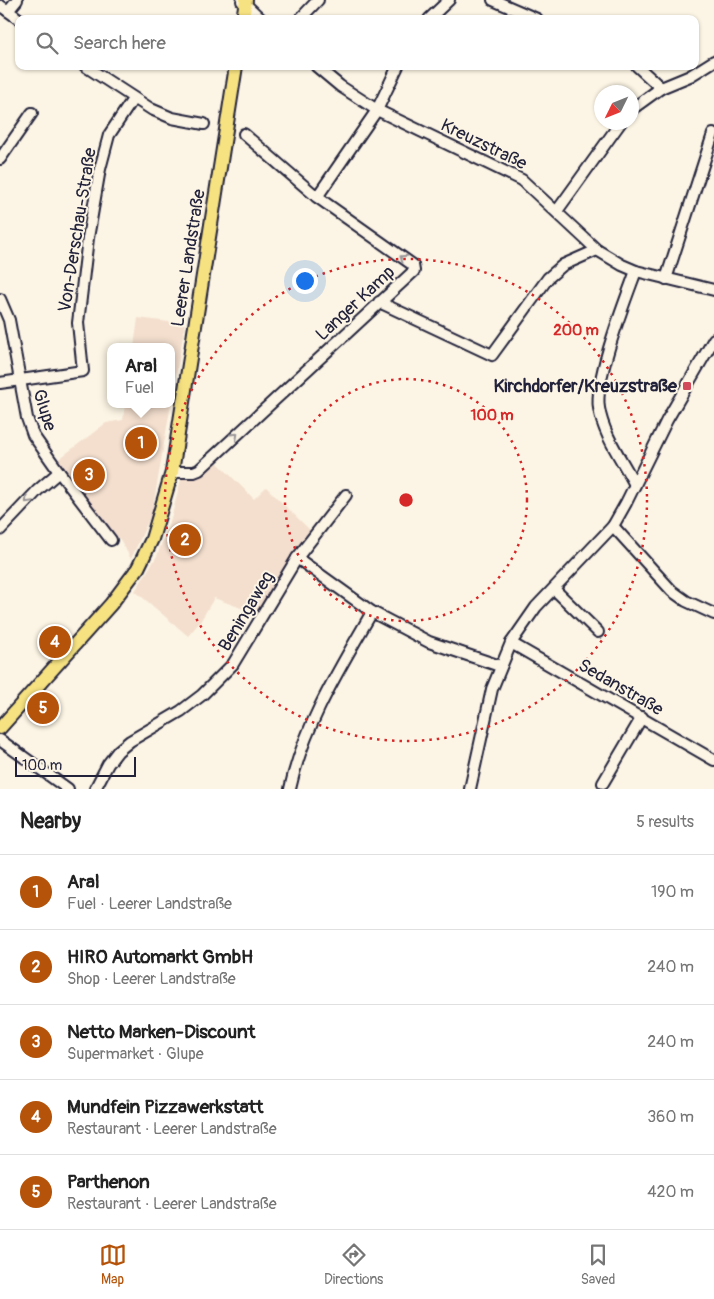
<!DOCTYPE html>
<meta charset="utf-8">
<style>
body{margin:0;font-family:Pangolin,sans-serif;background:#f6f6f6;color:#222}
.compass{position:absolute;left:594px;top:85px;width:45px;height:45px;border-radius:50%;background:#fff;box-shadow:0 1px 4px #0004;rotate:227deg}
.scale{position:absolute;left:15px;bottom:12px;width:121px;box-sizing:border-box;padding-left:5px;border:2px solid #22223b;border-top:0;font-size:14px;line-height:18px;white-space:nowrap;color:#22223b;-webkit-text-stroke:4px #fcf5e5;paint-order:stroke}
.you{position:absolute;left:304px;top:280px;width:18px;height:18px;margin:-12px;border:4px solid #fff;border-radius:50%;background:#1a73e8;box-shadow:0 0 0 8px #1a73e833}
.badge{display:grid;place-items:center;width:32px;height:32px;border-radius:50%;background:#b45309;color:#fff;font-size:16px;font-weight:700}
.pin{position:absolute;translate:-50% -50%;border:2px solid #fff;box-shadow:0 1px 5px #0006}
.popup{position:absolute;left:107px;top:343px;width:68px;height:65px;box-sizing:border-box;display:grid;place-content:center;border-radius:10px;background:#fff;filter:drop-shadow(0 1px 4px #0005);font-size:16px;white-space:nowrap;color:#767676}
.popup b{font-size:19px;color:#222}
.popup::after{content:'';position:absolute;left:50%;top:100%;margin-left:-10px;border:10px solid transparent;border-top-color:#fff}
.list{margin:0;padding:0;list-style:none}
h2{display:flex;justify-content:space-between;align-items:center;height:65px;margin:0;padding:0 20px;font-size:21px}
h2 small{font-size:16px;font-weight:400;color:#767676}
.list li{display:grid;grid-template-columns:32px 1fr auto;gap:15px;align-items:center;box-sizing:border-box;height:75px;padding:0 20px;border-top:1px solid #e0e0e0}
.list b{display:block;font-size:19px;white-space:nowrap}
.list p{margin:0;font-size:16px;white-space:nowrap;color:#767676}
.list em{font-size:16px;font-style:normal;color:#767676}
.icon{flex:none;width:28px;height:28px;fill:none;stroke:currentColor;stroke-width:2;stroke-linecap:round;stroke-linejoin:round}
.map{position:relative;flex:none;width:714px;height:789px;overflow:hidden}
.search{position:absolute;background:#fff;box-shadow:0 1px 4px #0004;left:15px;right:15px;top:15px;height:55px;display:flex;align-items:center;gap:12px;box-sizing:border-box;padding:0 18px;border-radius:10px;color:#767676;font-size:19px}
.sheet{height:440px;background:#fff}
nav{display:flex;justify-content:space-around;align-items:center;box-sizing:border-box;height:70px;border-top:1px solid #e0e0e0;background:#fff;font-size:14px;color:#767676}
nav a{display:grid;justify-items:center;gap:2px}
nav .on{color:#b45309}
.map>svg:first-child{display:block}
.built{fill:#f4dfce}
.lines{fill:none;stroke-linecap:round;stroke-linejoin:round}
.minor-casing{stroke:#22223b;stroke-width:14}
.major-casing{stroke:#22223b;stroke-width:16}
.minor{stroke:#fcf5e5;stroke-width:10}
.major{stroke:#f6e281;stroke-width:12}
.oneway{stroke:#9a9698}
.ring{fill:none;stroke:#d62828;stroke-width:2.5;stroke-dasharray:2.5 5}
.poi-dot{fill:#d1495b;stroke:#fcf5e5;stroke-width:2}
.labels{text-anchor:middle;stroke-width:4;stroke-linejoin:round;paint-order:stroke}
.street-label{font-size:18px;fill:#22223b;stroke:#fcf5e5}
.poi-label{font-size:18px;font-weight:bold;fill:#22223b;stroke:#fcf5e5;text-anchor:end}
.centre{fill:#d62828;stroke:#fcf5e5;stroke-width:2.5}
.ring-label{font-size:15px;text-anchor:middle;font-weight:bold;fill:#d62828;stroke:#fcf5e5;stroke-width:4;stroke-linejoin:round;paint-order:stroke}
</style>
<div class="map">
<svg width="714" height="789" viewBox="0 0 714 789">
<rect width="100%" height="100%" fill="#fcf5e5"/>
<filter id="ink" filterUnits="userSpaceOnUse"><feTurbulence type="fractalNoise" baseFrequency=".02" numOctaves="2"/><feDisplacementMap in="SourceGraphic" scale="10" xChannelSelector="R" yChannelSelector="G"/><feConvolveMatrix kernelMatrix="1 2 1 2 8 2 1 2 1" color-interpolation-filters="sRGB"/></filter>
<g filter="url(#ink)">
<g class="built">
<path d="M138,318L185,324L171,404V347H134Z"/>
<path d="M125,404H171L152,513L131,559L121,541L55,462L106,423L123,420Z"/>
<path d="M215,460L254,499L266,487L311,531L299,546L260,615L214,598L200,622L188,636L135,591L157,556L172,515L181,479L199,476Z"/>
</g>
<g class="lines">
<g class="minor-casing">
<g id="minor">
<path d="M493,0L537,19"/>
<path d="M242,1L261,19"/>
<path d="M0,7L1,6L8,11L17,0"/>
<path d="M8,11L19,19"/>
<path d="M300,19L318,0"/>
<path d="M429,19L449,0"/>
<path d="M85,66L151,109L172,118L204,124"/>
<path d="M316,66L340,86L377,110L522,180L597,250L622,265L636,271L714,290"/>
<path d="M637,66L661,88"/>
<path d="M632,109L661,88L690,76L714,61"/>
<path d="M0,159L32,113"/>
<path d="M317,197L377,110L398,66"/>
<path d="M557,211L621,122"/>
<path d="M666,279L713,134"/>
<path d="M0,299L9,320L27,418L33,435L59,472L111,540"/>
<path d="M379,302L492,355L548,278L563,265L597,250"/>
<path d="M0,383L83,371L78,323L88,238L100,169L109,135L133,99"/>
<path d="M172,472H194L199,470L414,271L413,265L317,197L244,134"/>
<path d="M635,485C623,461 603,435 599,408C594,380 625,301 636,271"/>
<path d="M613,526L672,591L686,601L714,614"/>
<path d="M0,530L38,490L59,472"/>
<path d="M297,558L372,612L429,642L500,666"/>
<path d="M554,589L598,632"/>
<path d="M511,643L714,760"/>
<path d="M0,740L68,789"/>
<path d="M603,783L642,717"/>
<path d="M95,789L108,764L118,751L130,741L181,711L202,695L233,664L297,558L346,495"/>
<path d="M290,789C303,727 341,666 372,612"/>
<path d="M470,789L492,689L511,643L536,607L613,526L626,503L667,420L714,339"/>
</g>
</g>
<g class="major-casing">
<g id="major">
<path d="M243,19L246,0"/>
<path d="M0,728L111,604L138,568L152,539L172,472L236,66"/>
</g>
</g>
<use href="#minor" class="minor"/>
<use href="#major" class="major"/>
</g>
<defs><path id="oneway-chevron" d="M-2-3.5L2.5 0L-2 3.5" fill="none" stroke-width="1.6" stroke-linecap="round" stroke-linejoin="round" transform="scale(1.25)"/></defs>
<g class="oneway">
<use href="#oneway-chevron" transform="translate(403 258) rotate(-145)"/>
<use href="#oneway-chevron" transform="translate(235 436) rotate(-43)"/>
<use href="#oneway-chevron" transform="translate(28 500) rotate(135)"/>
</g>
</g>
<g class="ring">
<circle cx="406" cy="500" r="121"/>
<circle cx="406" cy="500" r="241"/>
</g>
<rect class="poi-dot" x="682" y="381" width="10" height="10" rx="2.5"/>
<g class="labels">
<g class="street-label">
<text transform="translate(484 144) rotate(26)" y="6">Kreuzstraße</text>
<text transform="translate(77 230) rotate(-81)" y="6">Von-Derschau-Straße</text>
<text transform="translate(188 258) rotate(-81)" y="6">Leerer Landstraße</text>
<text transform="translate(355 303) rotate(-43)" y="6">Langer Kamp</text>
<text transform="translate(45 410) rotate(73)" y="6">Glupe</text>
<text transform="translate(246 611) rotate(-59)" y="6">Beningaweg</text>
<text transform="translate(621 687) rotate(30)" y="6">Sedanstraße</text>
</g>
<g class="poi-label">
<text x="677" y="392">Kirchdorfer/Kreuzstraße</text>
</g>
</g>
<circle cx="406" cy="500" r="8" class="centre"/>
<g class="ring-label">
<text x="576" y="335">200 m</text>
<text x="492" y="420">100 m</text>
</g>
</svg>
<svg class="compass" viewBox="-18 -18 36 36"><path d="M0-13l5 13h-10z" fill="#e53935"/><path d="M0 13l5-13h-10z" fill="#767676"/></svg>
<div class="scale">100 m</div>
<div class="you"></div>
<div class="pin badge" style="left:141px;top:443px">1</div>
<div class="popup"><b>Aral</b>Fuel</div>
<div class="pin badge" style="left:185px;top:540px">2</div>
<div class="pin badge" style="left:89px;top:475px">3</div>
<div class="pin badge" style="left:55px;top:642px">4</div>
<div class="pin badge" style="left:43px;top:708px">5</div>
<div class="search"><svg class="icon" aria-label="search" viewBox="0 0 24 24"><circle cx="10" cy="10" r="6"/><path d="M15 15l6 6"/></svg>Search here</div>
</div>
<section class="sheet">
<h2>Nearby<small>5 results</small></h2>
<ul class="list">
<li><span class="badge">1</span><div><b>Aral</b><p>Fuel · Leerer Landstraße</p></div><em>190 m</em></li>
<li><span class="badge">2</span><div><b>HIRO Automarkt GmbH</b><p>Shop · Leerer Landstraße</p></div><em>240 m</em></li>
<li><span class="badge">3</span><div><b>Netto Marken-Discount</b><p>Supermarket · Glupe</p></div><em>240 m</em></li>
<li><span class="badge">4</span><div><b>Mundfein Pizzawerkstatt</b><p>Restaurant · Leerer Landstraße</p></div><em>360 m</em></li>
<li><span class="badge">5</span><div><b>Parthenon</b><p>Restaurant · Leerer Landstraße</p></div><em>420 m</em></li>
</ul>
</section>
<nav>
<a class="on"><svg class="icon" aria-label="map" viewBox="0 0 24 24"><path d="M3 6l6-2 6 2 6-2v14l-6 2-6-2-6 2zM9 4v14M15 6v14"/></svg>Map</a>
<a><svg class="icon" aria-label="directions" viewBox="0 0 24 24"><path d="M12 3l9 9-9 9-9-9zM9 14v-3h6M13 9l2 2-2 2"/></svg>Directions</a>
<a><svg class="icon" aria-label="saved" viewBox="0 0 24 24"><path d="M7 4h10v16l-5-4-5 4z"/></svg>Saved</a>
</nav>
